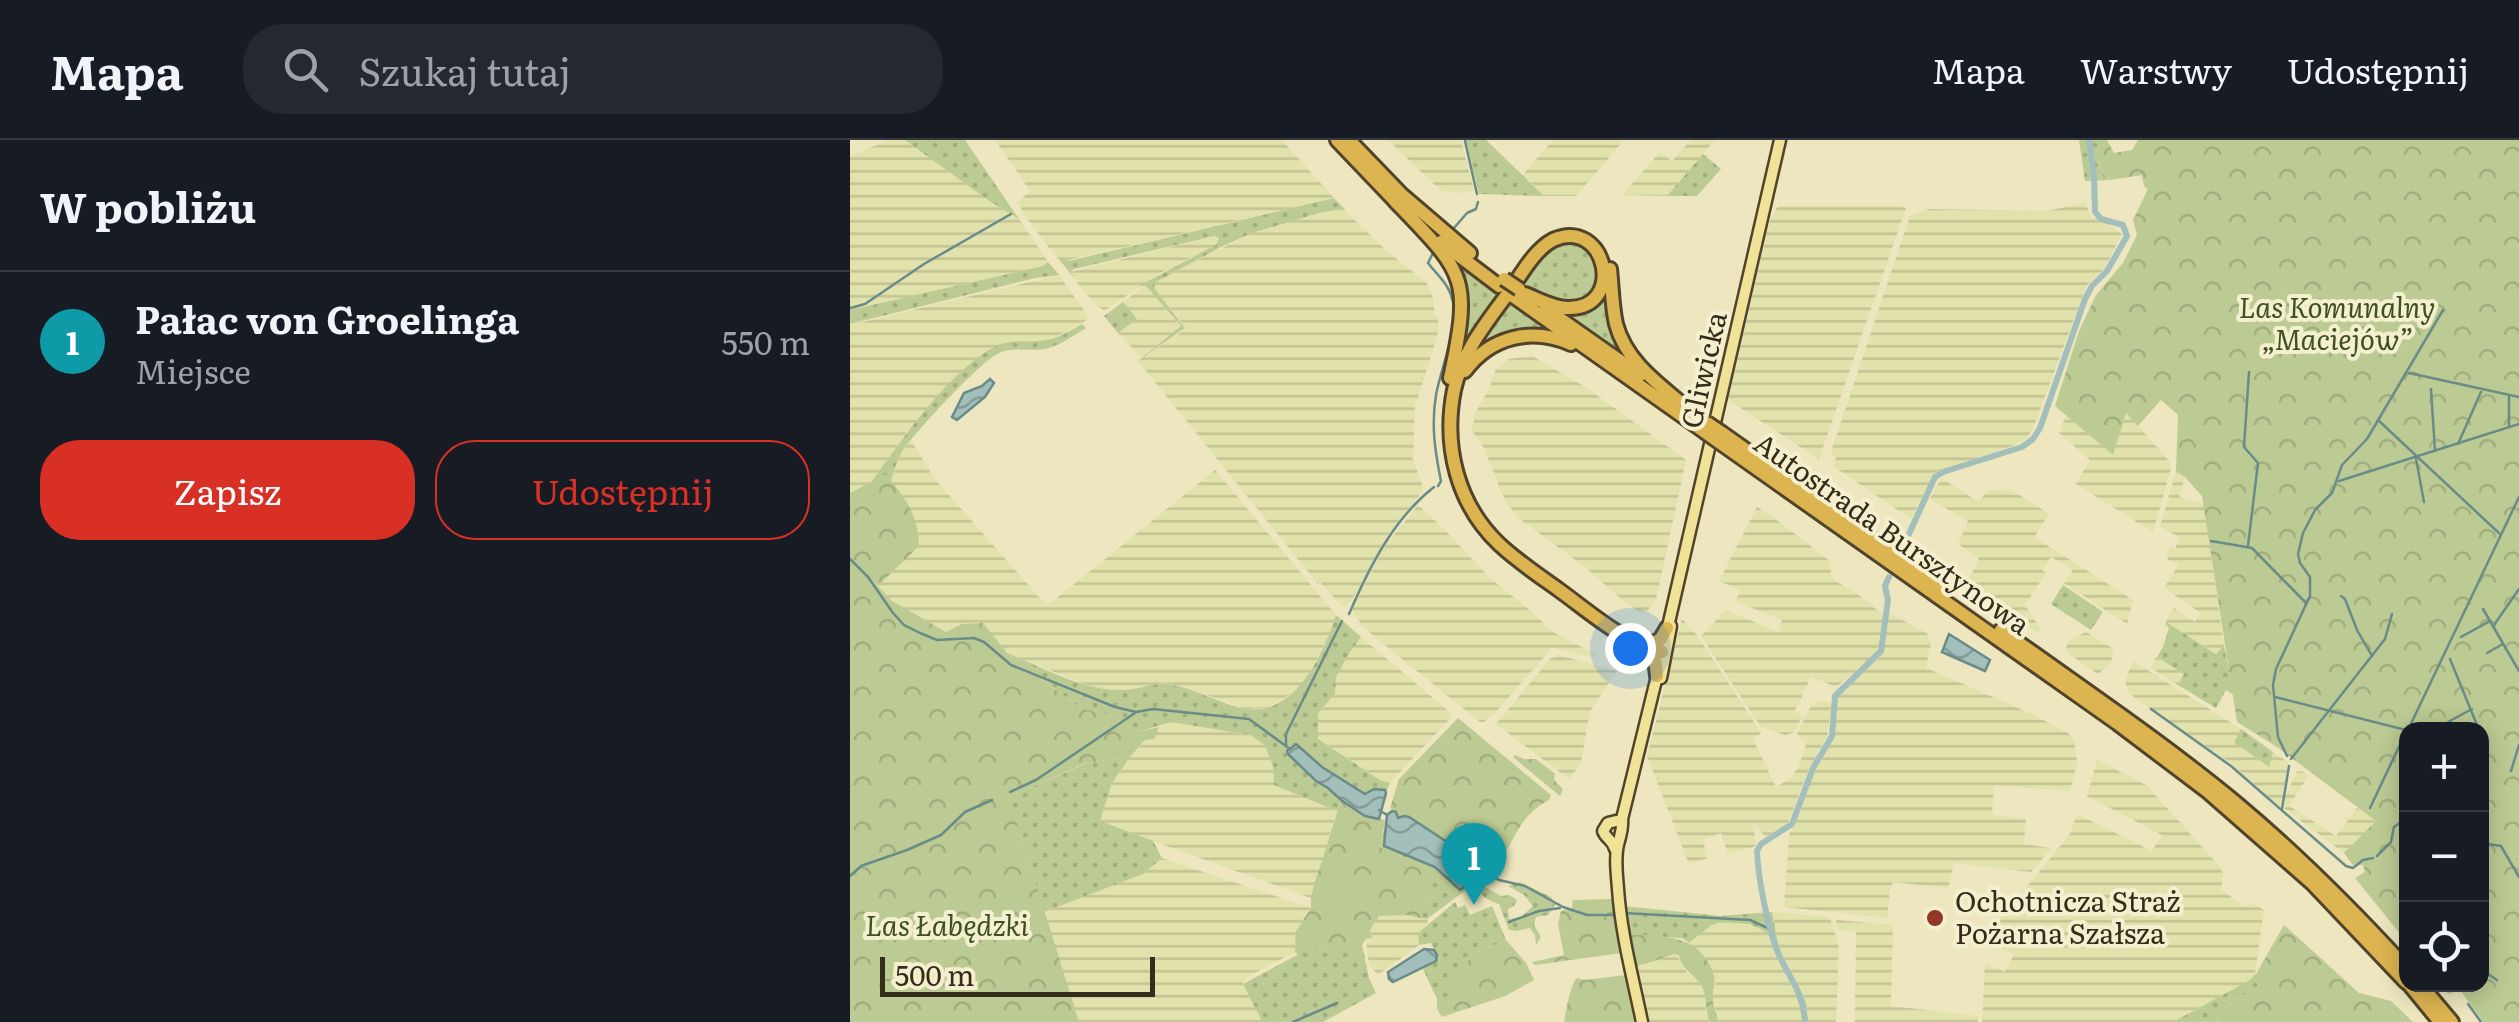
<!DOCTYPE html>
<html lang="pl">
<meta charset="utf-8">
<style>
body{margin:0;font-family:Literata,serif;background:#242831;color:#f1f3f6}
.controls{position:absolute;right:30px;bottom:30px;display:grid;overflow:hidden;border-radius:20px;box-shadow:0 5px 25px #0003}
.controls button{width:90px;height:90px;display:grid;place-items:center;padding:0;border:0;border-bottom:2px solid #363941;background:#171b24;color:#f1f3f6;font:50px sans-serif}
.scale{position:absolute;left:30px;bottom:25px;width:275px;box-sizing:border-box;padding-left:10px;border:5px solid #352c1c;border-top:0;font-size:28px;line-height:35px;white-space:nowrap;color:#352c1c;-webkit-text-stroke:8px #f4efce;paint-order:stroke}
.you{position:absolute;left:780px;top:508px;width:35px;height:35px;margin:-25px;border:8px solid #fff;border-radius:50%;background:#1a73e8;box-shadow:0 0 0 15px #1a73e833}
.badge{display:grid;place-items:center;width:65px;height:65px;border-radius:50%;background:#d93025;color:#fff;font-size:32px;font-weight:700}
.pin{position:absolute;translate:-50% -82px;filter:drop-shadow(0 2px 5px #0008)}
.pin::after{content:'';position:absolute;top:52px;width:35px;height:30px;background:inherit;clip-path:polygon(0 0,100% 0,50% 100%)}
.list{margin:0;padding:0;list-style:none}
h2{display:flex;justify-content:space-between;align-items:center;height:130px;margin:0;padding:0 40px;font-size:42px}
h2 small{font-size:32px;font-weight:400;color:#9ea1a6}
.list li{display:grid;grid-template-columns:65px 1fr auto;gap:30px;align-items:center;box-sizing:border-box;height:140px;padding:0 40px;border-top:2px solid #363941}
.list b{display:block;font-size:38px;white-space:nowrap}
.list p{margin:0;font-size:32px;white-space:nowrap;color:#9ea1a6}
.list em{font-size:32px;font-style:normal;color:#9ea1a6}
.actions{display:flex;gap:20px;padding:30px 40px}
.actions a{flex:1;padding:22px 0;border:2px solid #d93025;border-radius:40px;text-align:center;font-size:35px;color:#d93025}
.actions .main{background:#d93025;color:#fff}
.icon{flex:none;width:55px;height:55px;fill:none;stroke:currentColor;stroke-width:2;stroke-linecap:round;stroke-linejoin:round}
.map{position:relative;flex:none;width:1669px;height:882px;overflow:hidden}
header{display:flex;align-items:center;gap:60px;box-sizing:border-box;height:140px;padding:0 50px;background:#171b24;border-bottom:2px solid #363941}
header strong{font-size:48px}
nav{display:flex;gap:55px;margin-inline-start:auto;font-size:35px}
.search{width:700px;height:90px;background:#242831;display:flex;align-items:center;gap:25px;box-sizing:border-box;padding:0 35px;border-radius:40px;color:#9ea1a6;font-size:38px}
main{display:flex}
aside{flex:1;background:#171b24}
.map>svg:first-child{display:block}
.farmland{fill:url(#farmland-rules)}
.grass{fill:url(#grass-dots)}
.forest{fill:url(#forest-crowns)}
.pitch{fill:#bcca93}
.water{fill:url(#water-waves);stroke:#6a8c89;stroke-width:2.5}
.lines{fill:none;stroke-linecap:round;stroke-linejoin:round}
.stream{stroke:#6a8c89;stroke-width:2.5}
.river{stroke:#a2bfbb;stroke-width:6}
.primary-casing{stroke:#52442c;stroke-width:15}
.highway-casing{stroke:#52442c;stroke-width:18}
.primary{stroke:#f0e296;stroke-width:10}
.highway{stroke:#dcb450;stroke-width:12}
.highway-bridge-casing{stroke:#52442c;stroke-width:18;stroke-linecap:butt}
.highway-bridge{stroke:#dcb450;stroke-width:12}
.poi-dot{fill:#933829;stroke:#f4efce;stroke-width:4}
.labels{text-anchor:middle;stroke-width:8;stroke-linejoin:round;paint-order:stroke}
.park-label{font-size:28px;font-style:italic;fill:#3e5123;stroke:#f4efce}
.street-label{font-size:28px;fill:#352c1c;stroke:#f4efce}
.poi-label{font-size:28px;fill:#352c1c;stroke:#f4efce;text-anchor:start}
</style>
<header>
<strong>Mapa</strong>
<div class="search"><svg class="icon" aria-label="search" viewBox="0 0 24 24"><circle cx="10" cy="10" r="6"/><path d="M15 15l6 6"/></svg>Szukaj tutaj</div>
<nav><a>Mapa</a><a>Warstwy</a><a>Udostępnij</a></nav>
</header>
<main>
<aside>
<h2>W pobliżu<small></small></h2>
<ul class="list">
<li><span class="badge" style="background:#0f9aa8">1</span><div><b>Pałac von Groelinga</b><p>Miejsce</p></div><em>550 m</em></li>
</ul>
<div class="actions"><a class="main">Zapisz</a><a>Udostępnij</a></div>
</aside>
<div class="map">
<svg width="1669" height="882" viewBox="0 0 1669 882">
<defs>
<pattern id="farmland-rules" width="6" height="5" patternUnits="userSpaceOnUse" patternTransform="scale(2.5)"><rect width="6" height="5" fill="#e2e2ad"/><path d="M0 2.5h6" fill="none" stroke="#c2c294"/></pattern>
<pattern id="grass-dots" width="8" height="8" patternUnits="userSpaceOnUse" patternTransform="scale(2.5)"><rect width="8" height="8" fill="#bcca93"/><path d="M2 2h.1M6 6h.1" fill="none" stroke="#a2ae7e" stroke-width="1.8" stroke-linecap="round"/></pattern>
<pattern id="forest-crowns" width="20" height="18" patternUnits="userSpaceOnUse" patternTransform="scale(2.5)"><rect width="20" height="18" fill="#bcca93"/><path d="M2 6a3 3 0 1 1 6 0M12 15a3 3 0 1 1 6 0" fill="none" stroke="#a2ae7e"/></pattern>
<pattern id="water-waves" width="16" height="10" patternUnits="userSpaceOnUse" patternTransform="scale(2.5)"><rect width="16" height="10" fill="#a2bfbb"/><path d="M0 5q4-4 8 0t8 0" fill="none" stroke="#859b97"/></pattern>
</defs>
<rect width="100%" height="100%" fill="#ede6bf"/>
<g class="farmland">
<path d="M39,0H55L138,60L169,79L198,122L193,126L0,170V16Z"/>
<path d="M145,0H432L484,58L214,121L207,117L196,104L173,73L168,62L180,51Z"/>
<path d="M538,0H611L624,50L613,53L591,51Z"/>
<path d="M703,0H774L726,56H694L673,35Z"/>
<path d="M841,0H865L817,56L772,55L810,12L822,21Z"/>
<path d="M1235,63L1242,77L1261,86L1272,94L1254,129L1237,145L1234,152L1184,286L1177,298L1163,306L1086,332L1061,379L983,326L986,317L981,312L1060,76L1079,69L1196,71Z"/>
<path d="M928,66H1050L1056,68L969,319L878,260L919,83Z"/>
<path d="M493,69L537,111L577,143L583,158L585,176L589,177L587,197L565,267L563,319L573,348L572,352L536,398L504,457L496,467L487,461L470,442L468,444L288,221L333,191V184L305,149L304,143L308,140L402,93L469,73Z"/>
<path d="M364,96L369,98L367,104L310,133L257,169L253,170L246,165L228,144L221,132Z"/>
<path d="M209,135L237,175V180L200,200L156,202L141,208L106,237L56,293L20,344L0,353V185Z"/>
<path d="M296,145L331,187L291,217L268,193L286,179L273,162Z"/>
<path d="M682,216L737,248L836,320L806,459L796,473L790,472L777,464L736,428L666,376L652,354L634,308L622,291L625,273L639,249L646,229L659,219Z"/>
<path d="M1276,272L1320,322L1321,328L1303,392L1226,344L1240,320L1209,293L1216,275L1263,314Z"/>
<path d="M61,300L84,338L197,466L365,330L486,475L480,494L456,540L441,554L428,562L416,568L395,569L334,547L313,543L275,550L244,548L157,513L133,483L112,484L96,492L66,476L42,461L21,439L54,358L41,341L50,315Z"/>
<path d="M1326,331L1335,337L1329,357L1354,364L1374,506L1367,514L1316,482L1324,468L1345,482L1351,473L1314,448L1329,424L1318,420L1317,413L1321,407L1325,409L1330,397L1310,387Z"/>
<path d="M1091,338L1129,362L1137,351L1160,349L1199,374L1184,397L1283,460L1277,484L1214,443L1223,430L1201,417L1192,430L1196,433L1175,465L1190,488L1189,493L1172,483L1126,449L1118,442L1129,418L1108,404L1118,381L1080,359Z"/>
<path d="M568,365L594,389L640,438L683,473L703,492L749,516L742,517L702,508L644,574L634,582H630L531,502L512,486L502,470L532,410Z"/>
<path d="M907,367L919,374L980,421L982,439L1006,453L1033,475L1028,509L1025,515L989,545L984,546L961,537L945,571L953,576L943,593L935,595L911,587L851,496L876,470L928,492L932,480L885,461L891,450L869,441Z"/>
<path d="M1039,473L1077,493L1081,503L1076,528L1182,574L1218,593L1224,600L1227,623L1220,651L1144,645L1142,675L1176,678L1174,704L1201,708L1181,732L1104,723L1098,748L1043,742L1040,750L1037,778L934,767L939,696L965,630L984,597L987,558L994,549L1032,515Z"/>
<path d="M832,479L847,495L911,593L903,599L926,647L940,639L948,628L956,605L947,593L962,564L969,561L980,563L981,567L977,596L958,631L938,683L916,697L903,684L906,706L878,714L871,693L853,700L857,718L839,724L797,616Z"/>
<path d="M1236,492L1264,509L1261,523L1248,534L1215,511L1219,501Z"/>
<path d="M511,497L603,575L540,643L531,640L468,599V574L485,553L486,537L498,515Z"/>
<path d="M708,515L767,531L740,571L731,623L719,639L646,584L700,519Z"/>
<path d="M1306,517L1335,534L1328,545L1301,528Z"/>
<path d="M1283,521L1391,589L1385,602L1418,626L1423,612L1438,622L1432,663L1429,666L1381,623L1286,559L1278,551L1275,541Z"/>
<path d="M321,582L399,595L415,604L423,626L424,645L487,671L461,758L250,682L262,643L280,617L308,588Z"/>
<path d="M1247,620L1296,645L1371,728L1373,735L1371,749L1393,766L1404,764L1414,770L1405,834L1400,840L1323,882H1132L1135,823L1155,832L1164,814L1138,800V795L1220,694L1227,674L1302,711L1312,695L1237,656Z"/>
<path d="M1447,631L1454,632L1458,636L1439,666L1486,696L1507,668L1527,682L1494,713L1435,669V657Z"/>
<path d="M312,718L461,768L446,791L445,812L395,838L393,844L412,880L407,882H229L194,772L293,734Z"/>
<path d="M922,772L980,777L989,808L986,882H958L956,862L929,809Z"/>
<path d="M557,775L577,779L578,783L568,793L569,805L528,835L519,825L516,801L522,798L520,790L528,776Z"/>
<path d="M986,780L1043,785L1041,866L1128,876V882H1005L1006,792L988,790Z"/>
<path d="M868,782L900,784L914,791L920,797L924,810L952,866L953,882H868L869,876L862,862L866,842L839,803L860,785Z"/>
<path d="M826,814L838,834L848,841L855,853L856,874L860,882H797L785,826Z"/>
</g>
<g class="grass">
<path d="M55,0H115L169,79L138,60Z"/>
<path d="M616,0H636L694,56L629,54Z"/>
<path d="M1229,0H1249C1250,15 1245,29 1260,40L1235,41Z"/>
<path d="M853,14L871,29L847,56H817Z"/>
<path d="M484,58L496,71L491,69L469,73L402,93L373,106L304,143L305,149L335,188L288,221L331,186L296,146H289L367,104L369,98L364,96L224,129L221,132L225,139L207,117L219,121Z"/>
<path d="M713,94C768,93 755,143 764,180C768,196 776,210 783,224L704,168C787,179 757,71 701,100C685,108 677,129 664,138C678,119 689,101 713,94Z"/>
<path d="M715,100L741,108L751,140L739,159L714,166L682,151L672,144L696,108Z"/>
<path d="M599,115L649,154L622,192L605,222L610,199Z"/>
<path d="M198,122L209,135L185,138L0,184V170L193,126Z"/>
<path d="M657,159L712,198L687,193L614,225Z"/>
<path d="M273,162L287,179L268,193L254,176Z"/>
<path d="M232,184L236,188C223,196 209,206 195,209C179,211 163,207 149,213C131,221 63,294 52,312C47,320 44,331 41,341L36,334L20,344C50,302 99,231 144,207C161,198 179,203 197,200C209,198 221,190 232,184Z"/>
<path d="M1213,445L1253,472L1241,490L1201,464Z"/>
<path d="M486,475L511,497L498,515L486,537L485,553L468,574V599L530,640L540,643L536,653L535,650L524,649L516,654L472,627L446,604L444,618C459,634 475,645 491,660L487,671L424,645L423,626L415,605L400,595L321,582L288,592L259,575L230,568L157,513C194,528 233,551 273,550C288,550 303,542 318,544C344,548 366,562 391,568C444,580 473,515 486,475Z"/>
<path d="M1316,482L1366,514L1374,506L1384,555L1376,550L1366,568L1328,545L1334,534L1307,517L1313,507L1319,488L1315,484Z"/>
<path d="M1391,589L1423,612L1419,627L1384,602Z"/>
<path d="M280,617L262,643L250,681L303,701L312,718L293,734L194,772L159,657L237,623Z"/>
<path d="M537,675L535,706L585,727L609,750H616L577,779L570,778L584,731L530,707Z"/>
<path d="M670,742L701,757L705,765L698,775L686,777L684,785L691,797L686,805L685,795L680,788L666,791L659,790L649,764C640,761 629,756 626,747L630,744L651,756L659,755L667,760L664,766L658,769L659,779L671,777L683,766L674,755L658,746Z"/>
<path d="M605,762L608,768L615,765L620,775L642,766L656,800L621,815L605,853L607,862L587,869V859L573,829L586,821L587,815L581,803L569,805L568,793Z"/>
<path d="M773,766L871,776L922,772L929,809L956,862L958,882H953L952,866L944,848L924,810L920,797L914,791L900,784L868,782L860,786L839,803L832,798L779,795Z"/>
<path d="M466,805L478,814L512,805L519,838L526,853L473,882H407L411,879L393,844Z"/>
<path d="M1405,834L1410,845C1392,856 1376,863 1366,882H1323L1400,840Z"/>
</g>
<g class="forest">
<path d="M1249,0H1257L1264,13L1282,10L1288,0H1669V882H1633L1610,850L1598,854L1591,845L1632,844V590H1556V801L1505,738L1515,732L1513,725H1503L1494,713L1526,681L1427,607L1387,582L1352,356L1335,337L1326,331L1328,275L1311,260L1288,286L1276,273L1263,315L1205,266L1229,191L1246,155L1273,123L1287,95L1283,80L1298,49L1294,46L1292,35L1260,40C1245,29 1250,15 1249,0Z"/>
<path d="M36,334C55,358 68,374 69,406L30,444L24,442L42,461L96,492L112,484L133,483L157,513L230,568L259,575L288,592L309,587L304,599L295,600L280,617L236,623L159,657L229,882H0V353Z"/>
<path d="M608,578L701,655L699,660C664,678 666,706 641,731L637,720L552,678L548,679L546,672L540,668L549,639Z"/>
<path d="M665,615L674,619H686L705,634L704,640L713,649L710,656L663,617Z"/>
<path d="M491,660L515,676L535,680L530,707L585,731L570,778L557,775L529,776L520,790L522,798L516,799L512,805L478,814L466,806L448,815L445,812L446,791L461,768V756Z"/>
<path d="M761,759L771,813L685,825L682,822L714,815L708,784L711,771L722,768L723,760Z"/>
<path d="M1434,785L1509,853L1541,861L1563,882H1366C1376,864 1392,856 1410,845L1405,836Z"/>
<path d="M779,795C815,795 852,795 864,836C866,845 862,851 863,860C863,868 868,873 868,882H860C855,871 857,860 853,849C847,835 833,832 829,816L826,814C811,817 800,824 785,826Z"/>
<path d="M656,800L676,823L684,840L655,856L592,877L587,869L607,862L597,834L612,833L621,815Z"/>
<path d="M776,835L788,882H714C716,871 720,845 727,838L734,840Z"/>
</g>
<path class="pitch" d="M467,734L492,742L493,736L501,734L503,740L499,744L511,750L506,767L499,770L461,758Z"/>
<g class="water">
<path d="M140,239L144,243L135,257L107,280L102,277L114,253L132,246Z"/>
<path d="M1099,494L1140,520L1135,531L1092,512Z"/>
<path d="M446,604L472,627L515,654L524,649L535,650L536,653L529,679L515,676L491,660L478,648L466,641L438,614L437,611Z"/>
<path d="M542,671L546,672L548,678L554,676L559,677L594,700L637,720L638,732L610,750L585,727L534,706L537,675Z"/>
<path d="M574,809L584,810L587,815L586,821L543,842L539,839L538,832Z"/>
</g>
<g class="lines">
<g class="stream">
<path d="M615,1L627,54"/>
<path d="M604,88L617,73L626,69L628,62"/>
<path d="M583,113L578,123C588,136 600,145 603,162C608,190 591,227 586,255C581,285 585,312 591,341L588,346"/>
<path d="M0,168L15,164L74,124L161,74"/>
<path d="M1559,233L1669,257"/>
<path d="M1581,249L1585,311"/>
<path d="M1528,280L1650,394"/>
<path d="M1659,286V257"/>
<path d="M1608,304L1631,252"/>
<path d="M1566,319L1574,362"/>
<path d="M1489,341L1669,284"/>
<path d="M1361,401L1402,408L1456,463"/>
<path d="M1398,406L1408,323L1394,307L1399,232"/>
<path d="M0,419L18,437L43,473L54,485L70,493L87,500L124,498L134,502L161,525L265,567L286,572L303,569L399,579L440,609"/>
<path d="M1491,456L1495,459L1507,490L1522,516"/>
<path d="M1633,469L1669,531"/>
<path d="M499,474C519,428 543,379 584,347"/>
<path d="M1644,485L1669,449"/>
<path d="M1611,497L1640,481"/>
<path d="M1637,513L1653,504"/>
<path d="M1600,519L1629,590"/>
<path d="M1425,557L1556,590"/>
<path d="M1301,569L1381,626L1496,726L1503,728L1513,720L1523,718"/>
<path d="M1598,582L1622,569"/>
<path d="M1558,590L1669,357"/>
<path d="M436,605V594L492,481"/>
<path d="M1437,616L1428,597L1423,545L1426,529L1460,456V437L1450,423L1448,414L1453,393L1465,370L1482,353L1492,325L1517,299L1593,170"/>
<path d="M1441,619L1535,499L1542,474"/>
<path d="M1661,631L1669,605"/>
<path d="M160,652L186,640L285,573"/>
<path d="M1520,668L1556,592"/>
<path d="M1432,669L1439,626"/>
<path d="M529,670L537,675"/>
<path d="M1632,703L1651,706L1669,737"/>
<path d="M1527,716L1541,702L1544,687L1554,680"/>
<path d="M638,732L649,740L675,746L713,767L737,775H766"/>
<path d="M0,736L11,726L57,710L91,695L115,672L142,660"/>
<path d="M774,773L900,780L922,790"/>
<path d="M659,782L689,771L710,768"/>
<path d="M1632,830L1647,840"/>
<path d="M1604,844L1608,851"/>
<path d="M1618,864L1631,882"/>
<path d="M443,882L487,863"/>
</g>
<g class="river">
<path d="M1053,407L1085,337L1093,332L1172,307L1183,299L1190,288L1235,159L1242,146L1257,131L1277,96L1273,85L1251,79L1245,72L1244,36L1239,0"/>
<path d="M955,882C953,852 941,841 929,815C918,790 908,738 907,711L911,704L942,684L963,628L982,596L985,556L1031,511L1038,460L1035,446L1039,437"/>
</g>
<g class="primary-casing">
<g id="primary">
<path d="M817,491L930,0"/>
<path d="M811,538L821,486"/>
<path d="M765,709C763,700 756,699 753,691L758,683L766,681"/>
<path d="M792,882C783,838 771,794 768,749C767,735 764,715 769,701C771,693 773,688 772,679L808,532"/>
</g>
</g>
<g class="highway-casing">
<g id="highway">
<path d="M487,0L550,66"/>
<path d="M499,0L551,54L620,113"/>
<path d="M545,61C615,134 622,136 600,238"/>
<path d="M591,102L649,146"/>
<path d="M760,129C762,147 762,166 766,184C776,222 809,244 837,268"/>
<path d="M675,154C688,159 703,168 718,168C777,169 756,76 703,100C684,110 671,135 659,152C637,182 612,212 604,250C593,306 607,364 649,404C667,421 688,435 709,450C727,463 745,478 764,490C779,500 798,502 812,512"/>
<path d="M663,156L855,292"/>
<path d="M696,169L790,235"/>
<path d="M615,231C641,196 682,187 721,204"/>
<path d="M872,293L1090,447"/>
<path d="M869,302L1267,583L1357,651L1463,744L1556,842"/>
<path d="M1151,490C1230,547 1311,601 1386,663C1447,714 1503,770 1556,828"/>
<path d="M799,504L810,500L817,488"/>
<path d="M792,509L805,518L807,536"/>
<path d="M1559,844L1590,882"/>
<path d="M1570,844L1602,882"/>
</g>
</g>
<use href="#primary" class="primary"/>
<use href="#highway" class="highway"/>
<g class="highway-bridge-casing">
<g id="highway-bridge">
<path d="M654,139L669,149"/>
<path d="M857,283L872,293"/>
<path d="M855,292L869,302"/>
</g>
</g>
<use href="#highway-bridge" class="highway-bridge"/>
</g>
<circle class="poi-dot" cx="1085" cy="778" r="10"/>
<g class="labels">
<g class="park-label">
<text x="1487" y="178">Las Komunalny<tspan x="1487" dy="32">„Maciejów”</tspan></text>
<text x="97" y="796">Las Łabędzki</text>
</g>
<g class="street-label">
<text transform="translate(854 230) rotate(-77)" y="10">Gliwicka</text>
<text transform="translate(1042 394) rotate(35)" y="10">Autostrada Bursztynowa</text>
</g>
<g class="poi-label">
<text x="1105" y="772">Ochotnicza Straż<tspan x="1105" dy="32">Pożarna Szałsza</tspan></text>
</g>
</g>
</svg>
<div class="controls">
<button>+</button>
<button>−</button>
<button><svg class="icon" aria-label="locate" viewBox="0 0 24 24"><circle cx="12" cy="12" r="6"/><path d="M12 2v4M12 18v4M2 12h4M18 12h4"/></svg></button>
</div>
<div class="scale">500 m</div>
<div class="you"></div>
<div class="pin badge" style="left:624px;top:765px;background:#0f9aa8">1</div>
</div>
</main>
